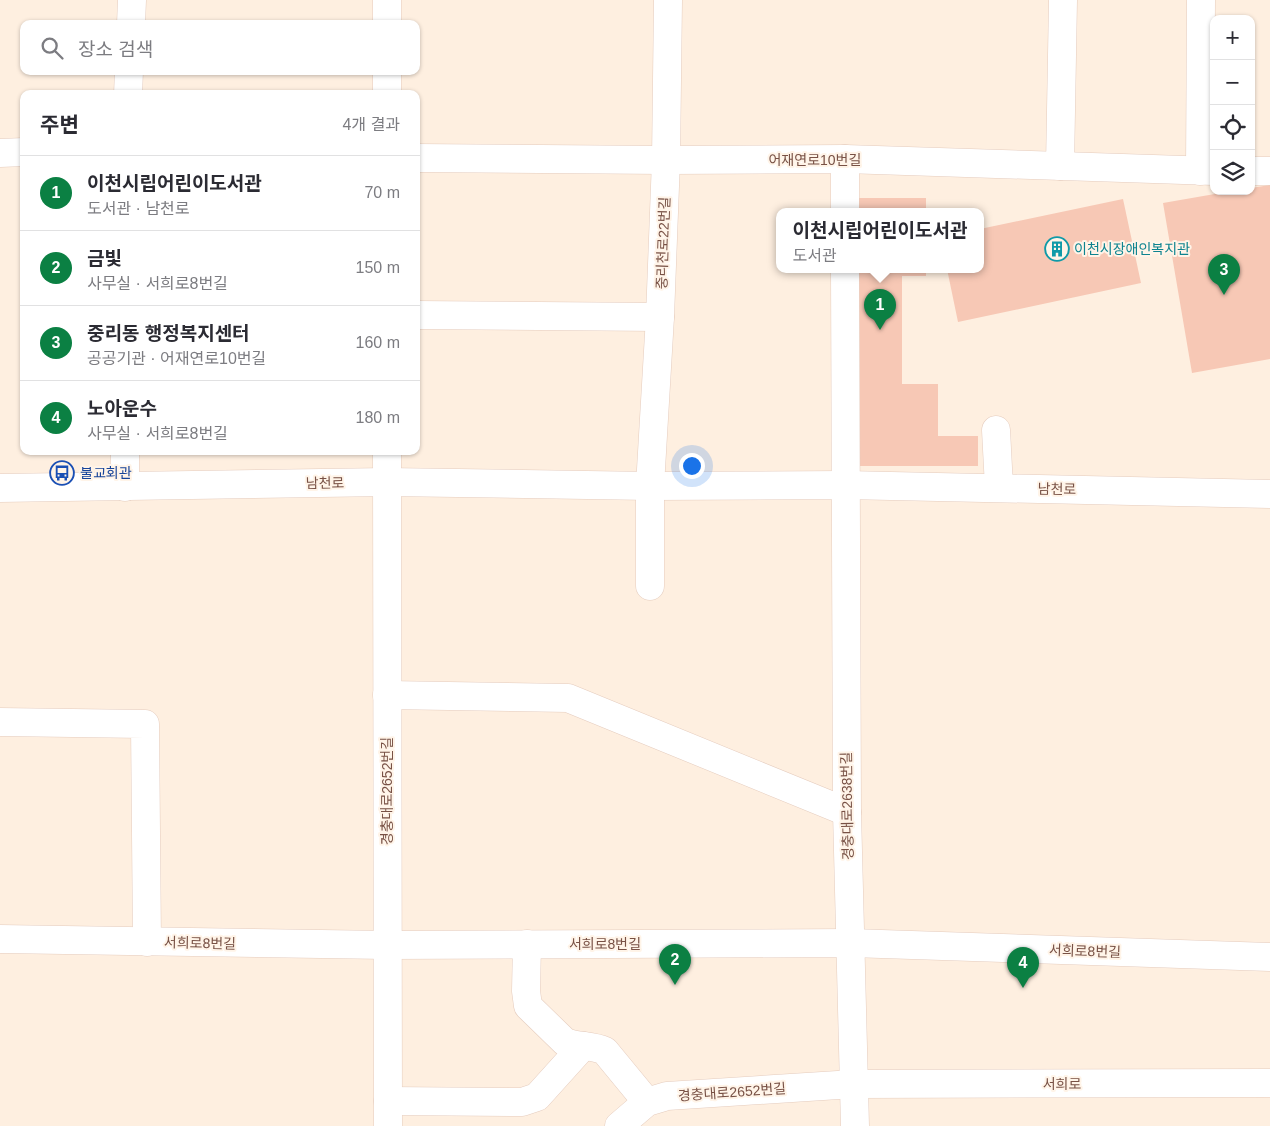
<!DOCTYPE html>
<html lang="ko">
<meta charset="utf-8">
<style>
body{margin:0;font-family:Helvetica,"Noto Sans KR",sans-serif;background:#f7f7f7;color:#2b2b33}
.controls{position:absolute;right:15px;top:15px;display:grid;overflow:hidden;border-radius:10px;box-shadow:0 1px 4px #0004}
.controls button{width:45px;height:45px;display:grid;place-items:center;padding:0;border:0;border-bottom:1px solid #e1e1e2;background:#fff;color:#2b2b33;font:25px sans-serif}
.you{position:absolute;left:691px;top:465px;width:18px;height:18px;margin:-12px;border:4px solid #fff;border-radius:50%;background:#1a73e8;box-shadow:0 0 0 8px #1a73e833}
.badge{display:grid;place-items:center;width:32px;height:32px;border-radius:50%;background:#0b8043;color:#fff;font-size:16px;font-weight:700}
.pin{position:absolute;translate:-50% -41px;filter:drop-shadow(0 1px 2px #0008)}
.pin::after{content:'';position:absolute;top:26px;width:18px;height:15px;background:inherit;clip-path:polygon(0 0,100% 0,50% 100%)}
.popup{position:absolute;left:776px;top:208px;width:208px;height:65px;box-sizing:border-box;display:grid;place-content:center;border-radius:10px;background:#fff;filter:drop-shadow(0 1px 4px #0005);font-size:16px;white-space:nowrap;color:#7c7c81}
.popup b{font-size:19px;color:#2b2b33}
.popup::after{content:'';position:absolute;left:50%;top:100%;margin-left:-10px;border:10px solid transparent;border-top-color:#fff}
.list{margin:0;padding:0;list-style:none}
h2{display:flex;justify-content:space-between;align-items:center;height:65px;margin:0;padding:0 20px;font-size:21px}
h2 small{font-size:16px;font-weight:400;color:#7c7c81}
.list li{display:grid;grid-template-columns:32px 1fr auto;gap:15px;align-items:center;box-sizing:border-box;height:75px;padding:0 20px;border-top:1px solid #e1e1e2}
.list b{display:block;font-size:19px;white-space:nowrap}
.list p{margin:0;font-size:16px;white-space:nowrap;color:#7c7c81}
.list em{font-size:16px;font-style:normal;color:#7c7c81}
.icon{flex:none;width:28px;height:28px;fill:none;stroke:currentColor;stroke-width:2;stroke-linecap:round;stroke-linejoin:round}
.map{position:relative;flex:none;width:1270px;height:1126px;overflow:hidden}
.search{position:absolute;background:#fff;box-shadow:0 1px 4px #0004;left:20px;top:20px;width:400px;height:55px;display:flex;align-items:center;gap:12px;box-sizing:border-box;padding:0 18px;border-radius:10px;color:#7c7c81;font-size:19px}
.panel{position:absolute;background:#fff;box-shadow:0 1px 4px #0004;left:20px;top:90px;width:400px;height:365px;border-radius:10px}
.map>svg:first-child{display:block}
.building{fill:#f7c8b5}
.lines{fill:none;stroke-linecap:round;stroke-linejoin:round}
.minor-casing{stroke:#e5ccbe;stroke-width:29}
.minor{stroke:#fff;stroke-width:28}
.labels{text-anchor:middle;stroke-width:4;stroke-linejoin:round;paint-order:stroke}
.street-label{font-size:14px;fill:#785145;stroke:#fff4e8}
.culture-label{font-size:14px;fill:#0d838f;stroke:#fff4e8;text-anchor:start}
.transit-label{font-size:14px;fill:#164399;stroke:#fff4e8;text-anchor:start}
</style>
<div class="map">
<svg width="1270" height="1126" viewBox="0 0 1270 1126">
<rect width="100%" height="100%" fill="#feefe0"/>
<g class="building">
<path d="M1270,185V359L1192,373L1163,203L1232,191H1251V188Z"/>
<rect x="859" y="198" width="67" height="13"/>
<path d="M1123,199L1141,283L958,322L947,269H980V229Z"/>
<path d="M859,269H926V276H902V384H938V436H978V466H858Z"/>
</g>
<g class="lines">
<g class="minor-casing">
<g id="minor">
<path d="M131,24L132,0"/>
<path d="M387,24V0"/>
<path d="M128,94L129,71"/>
<path d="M387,94V71"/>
<path d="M0,153L24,152"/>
<path d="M416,158L666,160L845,159L1214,171"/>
<path d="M1060,166L1063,0"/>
<path d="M1200,171L1201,0"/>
<path d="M1251,171H1270"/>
<path d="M845,211V159"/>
<path d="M845,269L847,812L855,1126"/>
<path d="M416,315L660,317"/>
<path d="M996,430L999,487"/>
<path d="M125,451V487"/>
<path d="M387,451L388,1126"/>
<path d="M0,488L387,482L650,486L845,485L1270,494"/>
<path d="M650,586V486L660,317L666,160L668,0"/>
<path d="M387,695L568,698L847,812"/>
<path d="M0,722L145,724L147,942"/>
<path d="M0,939L387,945L851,943L1270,957"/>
<path d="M527,944L526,991L528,1006L565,1042C578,1047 592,1045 605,1051L647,1102"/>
<path d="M388,1101L522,1102L537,1097L583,1046"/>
<path d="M619,1126L647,1102L667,1096L854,1084L1270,1083"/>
</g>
</g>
<use href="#minor" class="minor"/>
</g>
<defs>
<g id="building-ring" transform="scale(1.25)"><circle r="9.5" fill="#fff4e8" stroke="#0f9aa8" stroke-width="1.5"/><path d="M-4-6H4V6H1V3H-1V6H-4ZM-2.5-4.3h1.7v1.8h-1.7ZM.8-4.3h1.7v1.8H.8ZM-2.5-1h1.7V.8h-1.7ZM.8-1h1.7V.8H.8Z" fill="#0f9aa8"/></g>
<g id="bus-ring" transform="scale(1.25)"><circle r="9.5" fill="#fff4e8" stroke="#1a4fb4" stroke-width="1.5"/><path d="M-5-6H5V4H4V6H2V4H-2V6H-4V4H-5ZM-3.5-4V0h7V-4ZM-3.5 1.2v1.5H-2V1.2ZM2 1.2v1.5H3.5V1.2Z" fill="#1a4fb4"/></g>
</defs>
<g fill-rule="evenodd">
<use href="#building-ring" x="1057" y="249"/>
<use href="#bus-ring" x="62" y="473"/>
</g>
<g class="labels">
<g class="street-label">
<text x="815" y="165">어재연로10번길</text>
<text transform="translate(663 243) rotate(-88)" y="5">중리천로22번길</text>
<text transform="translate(325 483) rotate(-1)" y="5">남천로</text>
<text transform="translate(1057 489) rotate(1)" y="5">남천로</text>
<text transform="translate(387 791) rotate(-90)" y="5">경충대로2652번길</text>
<text transform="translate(847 806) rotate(-91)" y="5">경충대로2638번길</text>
<text transform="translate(200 943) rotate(1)" y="5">서희로8번길</text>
<text x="605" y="949">서희로8번길</text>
<text transform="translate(1085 951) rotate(2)" y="5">서희로8번길</text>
<text x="1062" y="1089">서희로</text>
<text transform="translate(732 1092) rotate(-4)" y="5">경충대로2652번길</text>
</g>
<g class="culture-label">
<text x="1074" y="254">이천시장애인복지관</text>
</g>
<g class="transit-label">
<text x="80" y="478">불교회관</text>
</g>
</g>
</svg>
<div class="controls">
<button>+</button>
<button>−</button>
<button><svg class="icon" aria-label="locate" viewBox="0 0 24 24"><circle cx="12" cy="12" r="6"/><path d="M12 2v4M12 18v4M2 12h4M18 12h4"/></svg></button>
<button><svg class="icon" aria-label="layers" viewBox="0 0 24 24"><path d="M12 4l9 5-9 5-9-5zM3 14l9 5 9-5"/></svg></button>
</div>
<div class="you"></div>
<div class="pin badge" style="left:880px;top:330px">1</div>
<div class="popup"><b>이천시립어린이도서관</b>도서관</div>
<div class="pin badge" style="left:675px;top:985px">2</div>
<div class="pin badge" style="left:1224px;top:295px">3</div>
<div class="pin badge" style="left:1023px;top:988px">4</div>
<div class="search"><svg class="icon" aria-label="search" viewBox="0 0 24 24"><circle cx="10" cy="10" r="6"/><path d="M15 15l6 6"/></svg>장소 검색</div>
<section class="panel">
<h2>주변<small>4개 결과</small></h2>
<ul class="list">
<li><span class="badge">1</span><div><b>이천시립어린이도서관</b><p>도서관 · 남천로</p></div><em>70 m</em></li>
<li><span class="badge">2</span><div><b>금빛</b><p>사무실 · 서희로8번길</p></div><em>150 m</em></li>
<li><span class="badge">3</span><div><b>중리동 행정복지센터</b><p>공공기관 · 어재연로10번길</p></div><em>160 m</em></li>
<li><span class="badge">4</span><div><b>노아운수</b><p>사무실 · 서희로8번길</p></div><em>180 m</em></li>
</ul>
</section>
</div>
